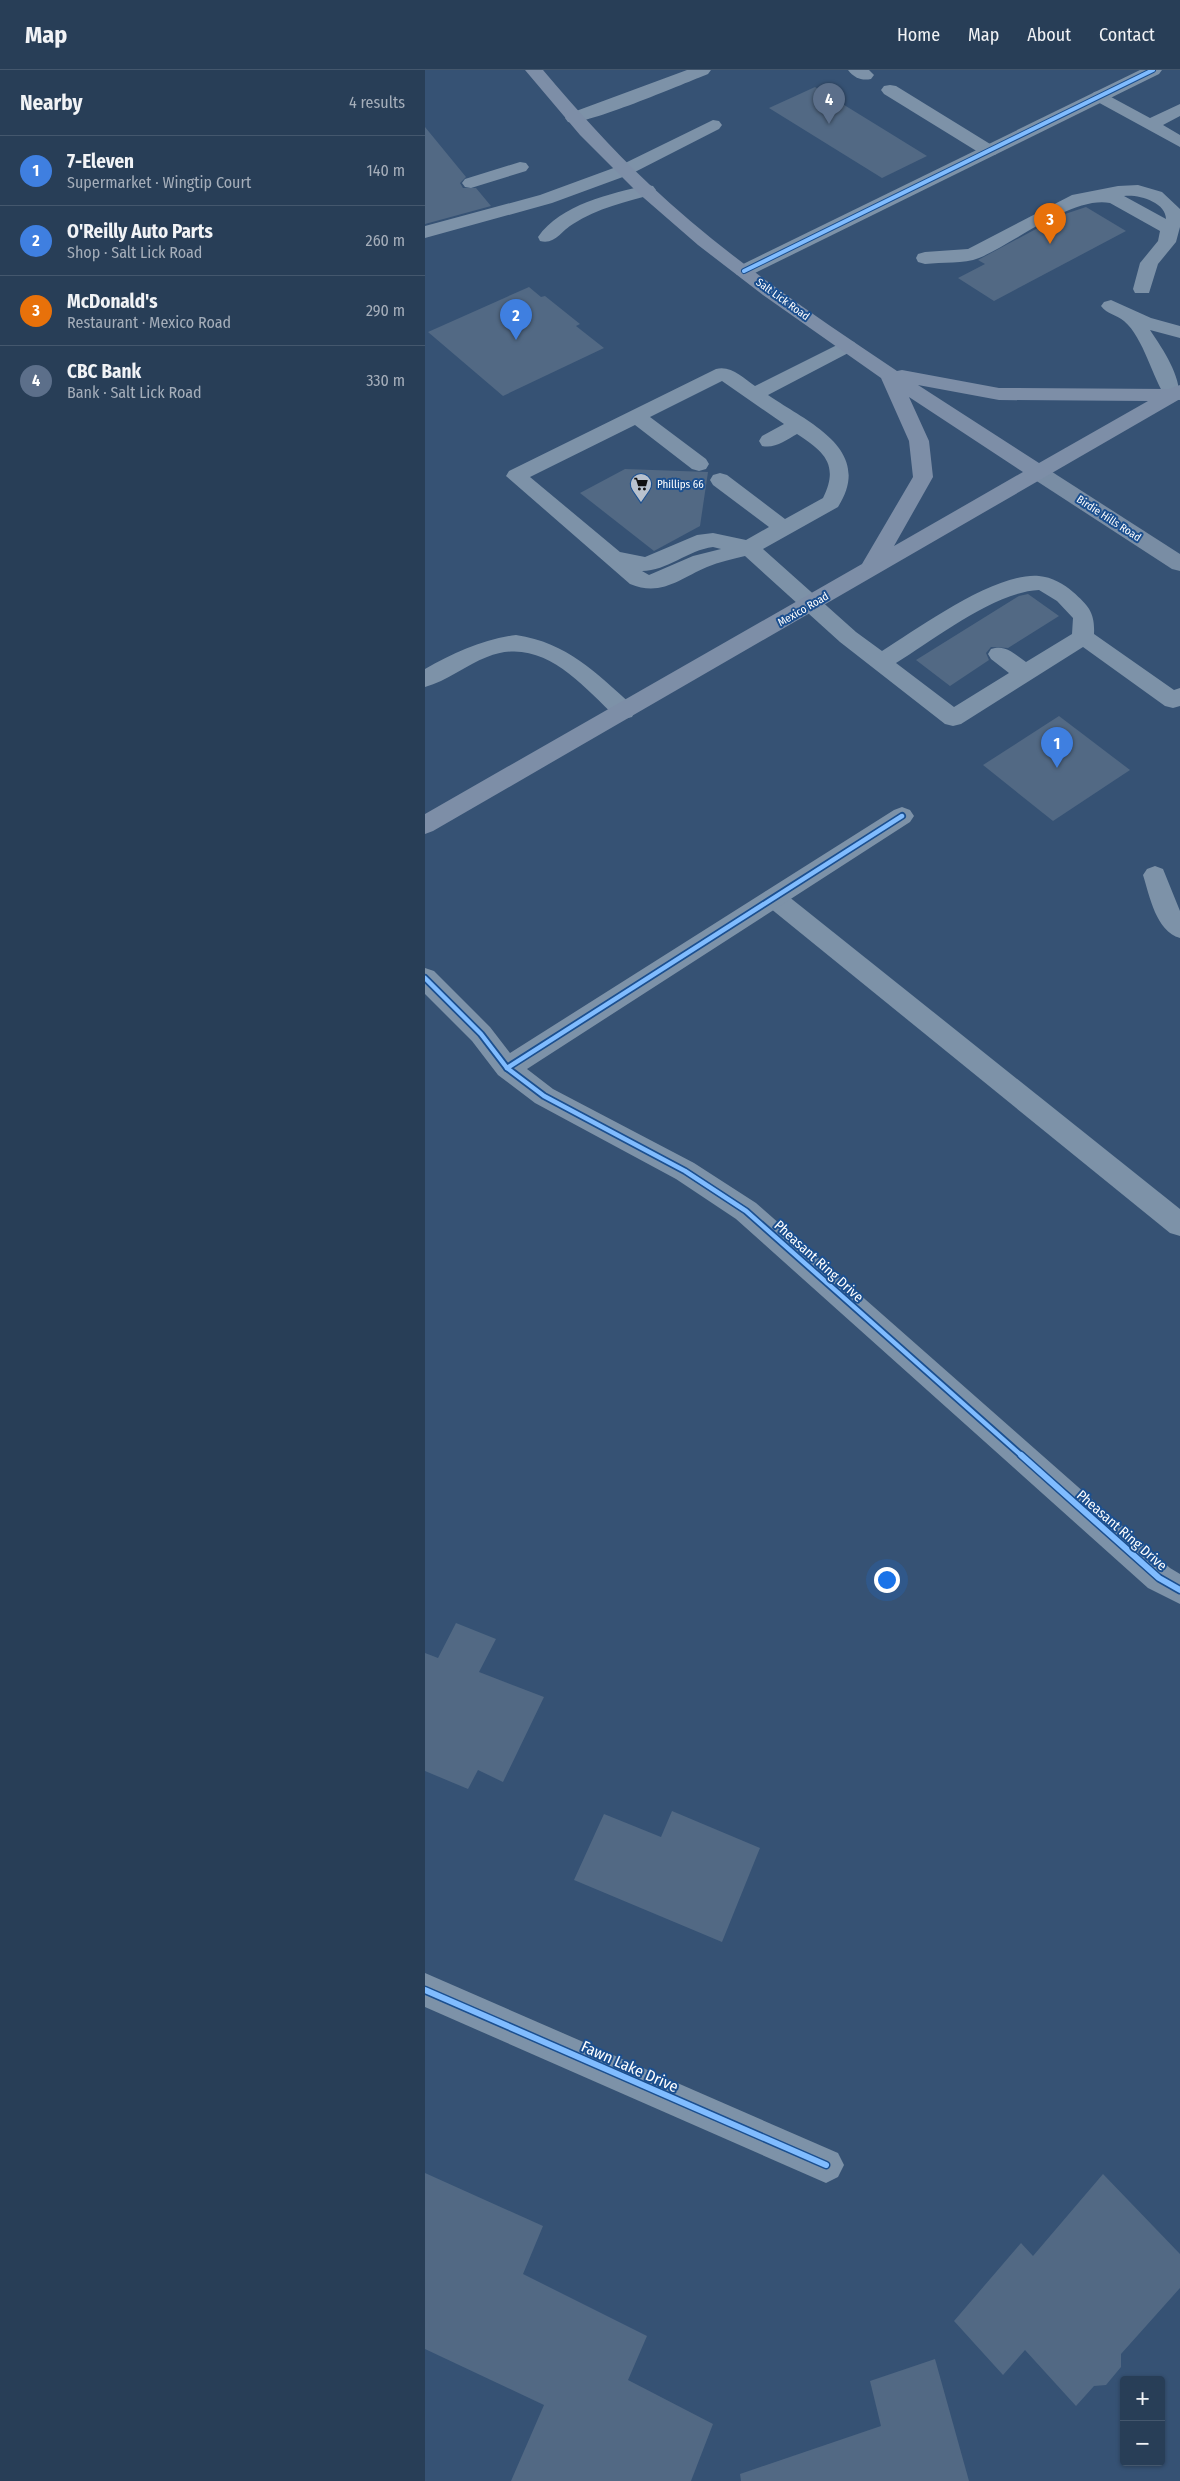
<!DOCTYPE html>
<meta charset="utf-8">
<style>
body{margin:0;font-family:"Fira Sans Condensed",sans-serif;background:#30455d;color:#f1f3f6}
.controls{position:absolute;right:15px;bottom:15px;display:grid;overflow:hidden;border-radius:5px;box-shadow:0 1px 4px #0004}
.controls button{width:45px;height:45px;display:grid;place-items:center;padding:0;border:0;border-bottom:1px solid #44576d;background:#283e57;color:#f1f3f6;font:25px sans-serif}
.you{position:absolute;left:461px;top:1509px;width:18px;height:18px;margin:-12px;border:4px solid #fff;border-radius:50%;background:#1a73e8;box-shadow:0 0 0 8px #1a73e833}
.badge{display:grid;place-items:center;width:32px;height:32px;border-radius:50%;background:#b9c2ce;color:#fff;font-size:16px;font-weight:700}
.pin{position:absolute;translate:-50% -41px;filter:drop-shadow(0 1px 2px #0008)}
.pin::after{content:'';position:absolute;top:26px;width:18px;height:15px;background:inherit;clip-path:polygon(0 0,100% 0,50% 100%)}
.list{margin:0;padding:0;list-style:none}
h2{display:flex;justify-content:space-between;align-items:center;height:65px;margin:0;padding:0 20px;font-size:21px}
h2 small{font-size:16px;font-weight:400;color:#a5aeba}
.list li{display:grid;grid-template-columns:32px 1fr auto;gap:15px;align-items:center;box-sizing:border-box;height:70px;padding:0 20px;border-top:1px solid #44576d}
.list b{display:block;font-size:19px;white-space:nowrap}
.list p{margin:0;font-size:16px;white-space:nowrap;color:#a5aeba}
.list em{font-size:16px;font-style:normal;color:#a5aeba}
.map{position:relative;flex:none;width:755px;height:2411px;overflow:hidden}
header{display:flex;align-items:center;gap:30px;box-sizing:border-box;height:70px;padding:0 25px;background:#283e57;border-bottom:1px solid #44576d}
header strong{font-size:24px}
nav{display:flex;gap:28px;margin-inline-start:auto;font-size:18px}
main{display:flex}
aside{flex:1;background:#283e57}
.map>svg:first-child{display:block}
.building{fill:#526984}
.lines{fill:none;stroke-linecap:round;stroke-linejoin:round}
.service{fill:#7d92a8;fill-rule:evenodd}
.minor{fill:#7d92a8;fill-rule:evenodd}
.secondary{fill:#798da4;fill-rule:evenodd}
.primary{fill:#7d8ea7;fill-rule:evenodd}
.cycleway-far2-casing{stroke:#1b4f8f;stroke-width:6}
.cycleway-far1-casing{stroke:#1b4f8f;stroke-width:8}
.cycleway-casing{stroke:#1b4f8f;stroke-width:9}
.cycleway-far2{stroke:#80bcff;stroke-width:4}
.cycleway-far1{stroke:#80bcff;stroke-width:4.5}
.cycleway{stroke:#80bcff;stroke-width:6}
.labels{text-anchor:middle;stroke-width:4;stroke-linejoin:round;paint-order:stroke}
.far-street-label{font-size:11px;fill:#fff;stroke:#1b4f8f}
.far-poi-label{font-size:11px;fill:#fff;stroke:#1b4f8f;text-anchor:start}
.street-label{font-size:14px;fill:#fff;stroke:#1b4f8f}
.near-street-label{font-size:16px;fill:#fff;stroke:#1b4f8f}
</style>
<header>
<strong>Map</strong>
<nav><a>Home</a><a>Map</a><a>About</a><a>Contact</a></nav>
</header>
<main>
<aside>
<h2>Nearby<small>4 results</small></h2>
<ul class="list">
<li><span class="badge" style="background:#3f7fe0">1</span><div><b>7-Eleven</b><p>Supermarket · Wingtip Court</p></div><em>140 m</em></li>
<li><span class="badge" style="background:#3f7fe0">2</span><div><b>O'Reilly Auto Parts</b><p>Shop · Salt Lick Road</p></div><em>260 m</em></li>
<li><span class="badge" style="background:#e8710a">3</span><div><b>McDonald's</b><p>Restaurant · Mexico Road</p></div><em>290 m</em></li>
<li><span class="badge" style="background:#5c6f8a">4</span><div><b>CBC Bank</b><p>Bank · Salt Lick Road</p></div><em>330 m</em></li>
</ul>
</aside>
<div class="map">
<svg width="755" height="2411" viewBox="0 0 755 2411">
<rect width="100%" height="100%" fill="#365274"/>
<g class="building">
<path d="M390,17L502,86L457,108L344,38Z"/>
<path d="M0,57L41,107L35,113L38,118H51L66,136L0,154Z"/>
<path d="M661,137L701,161L569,231L533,208L560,194L553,190L637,145Z"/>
<path d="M104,217L116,227L120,226L155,254L151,256L179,278L78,326L3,262Z"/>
<path d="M200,399L283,402L275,456L229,481L155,423Z"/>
<path d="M603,524L634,546L583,578L566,577L561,583L564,590L525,616L491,590L594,526Z"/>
<path d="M634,646L705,700L628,751L558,695Z"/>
<path d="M31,1553L71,1569L54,1602L119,1627L78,1712L53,1700L43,1719L0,1701V1583L13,1588Z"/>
<path d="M247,1741L335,1778L297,1872L149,1810L179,1744L236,1767Z"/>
<path d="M0,2103L118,2156L98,2204L222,2266L203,2310L288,2354L266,2411H86L119,2335L0,2279Z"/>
<path d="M678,2104L755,2184V2218L696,2284V2297L681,2315L669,2316L651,2336L600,2280L578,2305L529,2251L596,2173L608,2186Z"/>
<path d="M510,2289L544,2411H316L315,2404L456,2356L445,2311Z"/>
</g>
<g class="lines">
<g class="service">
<path d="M262,0H286L283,4C260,13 160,56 143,52L140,48L143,44Z"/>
<path d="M423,0H444L449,5L446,9C437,11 429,8 423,0Z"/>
<path d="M465,15L471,16L570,77L573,81L570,85H558L459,24L456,20L459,16Z"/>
<path d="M675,21L725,48L755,34V46L738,55L755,65V77L669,30L666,26L669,22Z"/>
<path d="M288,50L294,51L297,55L294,59L206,104L127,133L0,168V156L115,125L194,96Z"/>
<path d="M95,92L101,93L104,97L101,101L46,118L40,117L37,113L40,109Z"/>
<path d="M222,115L228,116L231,120L228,124C202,132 172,138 148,154C136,161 130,175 115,171L113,167C136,134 185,124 222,115Z"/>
<path d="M713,115L737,122L755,139V157L751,172L733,194L724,223H710L708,219L715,193L733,171L735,161L685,133C647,126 590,173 554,188C539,194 517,192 500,194L493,192L491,188L493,184L500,182L543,179L647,125L693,116ZM699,126C713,124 741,132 741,149Z"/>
<path d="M686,230L726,248L755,256V268L725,260C739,281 755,304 755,330L742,329C727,308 719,268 699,251C692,245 682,244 676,236L679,232Z"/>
<path d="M422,270L429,272L432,276L429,280L343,325C382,352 450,379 413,437L338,479L431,562L457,581C494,558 570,502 614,506C627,507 639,514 648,522C664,536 670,543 669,564L749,620L755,618V636L748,638L740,636L658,577L536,654L528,656L520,654L415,572L320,486C308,489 294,492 282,497C254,509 236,527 205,514L81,406L84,401L291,299C306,295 318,308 330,316ZM297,311L359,354L337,366L334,371L337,376C350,379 361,370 372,364C398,381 415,394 398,428L360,449L302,405L295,403L288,405L285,410L288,415L344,457L321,470L288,463L272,465L220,487L195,482L105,407L210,355L267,399L274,401L281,399L284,394L281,389L225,347ZM288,477L296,479L268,486L224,505L217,501C242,501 263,480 288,477ZM614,520L632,531L648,548L647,564L601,592C589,584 581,574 566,579L563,584L566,589L584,603L529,637L471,593C510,569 569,522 614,520Z"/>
<path d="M91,565C143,573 170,602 207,635L210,641L207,647L199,649L191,647C155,613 116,565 62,587C41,595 22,611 0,617V599C29,583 58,569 91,565Z"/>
<path d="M349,819L358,822L755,1139V1166L745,1163L340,834L337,828L340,822Z"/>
</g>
<g class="minor">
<path d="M715,0H737L734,4L326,205H312L310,201L312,197Z"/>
<path d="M477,737L485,740L489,746L485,752L102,999L128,1019L269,1093L331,1133L745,1498L755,1504V1534L723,1518L311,1149L251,1109L110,1033L73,1005L47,971L0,924V898L9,901L65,957L85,983L469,740Z"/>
<path d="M730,796L738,799L755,841V868C731,861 725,827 718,805L722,799Z"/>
<path d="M0,1903L413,2083L419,2095L413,2107L401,2113L0,1937Z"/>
</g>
<path class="secondary" d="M614,396L621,398L755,484V501L747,499L607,408L604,403L607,398Z"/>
<path class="primary" d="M100,0H118C152,40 186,78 224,114C299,185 387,244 472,301L477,300L574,318L744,319L755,315V329L8,761L0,764V744L437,494L488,407L484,371L456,308L338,225L273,175L212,122L155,65ZM493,315L574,330L723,331L614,393ZM484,327L598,402L469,476L508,407L504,371Z"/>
<g class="cycleway-far2-casing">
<path id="cycleway-far2" d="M319,201L728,0"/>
</g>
<g class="cycleway-far1-casing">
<g id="cycleway-far1">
<path d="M0,908L56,964L82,998L119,1026L260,1101L321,1141L597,1386"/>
<path d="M82,998L477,746"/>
</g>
</g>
<g class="cycleway-casing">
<g id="cycleway">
<path d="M596,1385L734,1508L755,1520"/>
<path d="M0,1920L401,2095"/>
</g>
</g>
<use href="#cycleway-far2" class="cycleway-far2"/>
<use href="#cycleway-far1" class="cycleway-far1"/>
<use href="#cycleway" class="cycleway"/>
</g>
<defs>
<g id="supermarket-pin" transform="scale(1.125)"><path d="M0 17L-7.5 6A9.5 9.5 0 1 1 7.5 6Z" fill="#b9c2ce" stroke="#1b4f8f"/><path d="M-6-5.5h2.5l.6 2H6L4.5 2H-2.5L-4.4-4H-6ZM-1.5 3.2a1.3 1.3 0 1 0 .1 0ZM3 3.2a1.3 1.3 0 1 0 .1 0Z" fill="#111"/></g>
</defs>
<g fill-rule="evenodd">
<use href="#supermarket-pin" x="216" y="414"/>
</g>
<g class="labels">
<g class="far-street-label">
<text transform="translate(358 229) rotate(36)" y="4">Salt Lick Road</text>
<text transform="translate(684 448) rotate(33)" y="4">Birdie Hills Road</text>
<text transform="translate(378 539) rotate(-30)" y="4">Mexico Road</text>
</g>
<g class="far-poi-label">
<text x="232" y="418">Phillips 66</text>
</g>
<g class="street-label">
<text transform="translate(394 1191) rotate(42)" y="5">Pheasant Ring Drive</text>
<text transform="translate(697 1460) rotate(41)" y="5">Pheasant Ring Drive</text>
</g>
<g class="near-street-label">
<text transform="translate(205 1996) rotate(24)" y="6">Fawn Lake Drive</text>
</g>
</g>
</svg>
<div class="controls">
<button>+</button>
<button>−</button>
</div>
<div class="you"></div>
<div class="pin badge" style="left:632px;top:698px;background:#3f7fe0">1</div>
<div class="pin badge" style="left:91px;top:270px;background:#3f7fe0">2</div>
<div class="pin badge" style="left:625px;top:174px;background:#e8710a">3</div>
<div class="pin badge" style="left:404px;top:54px;background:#5c6f8a">4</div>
</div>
</main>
